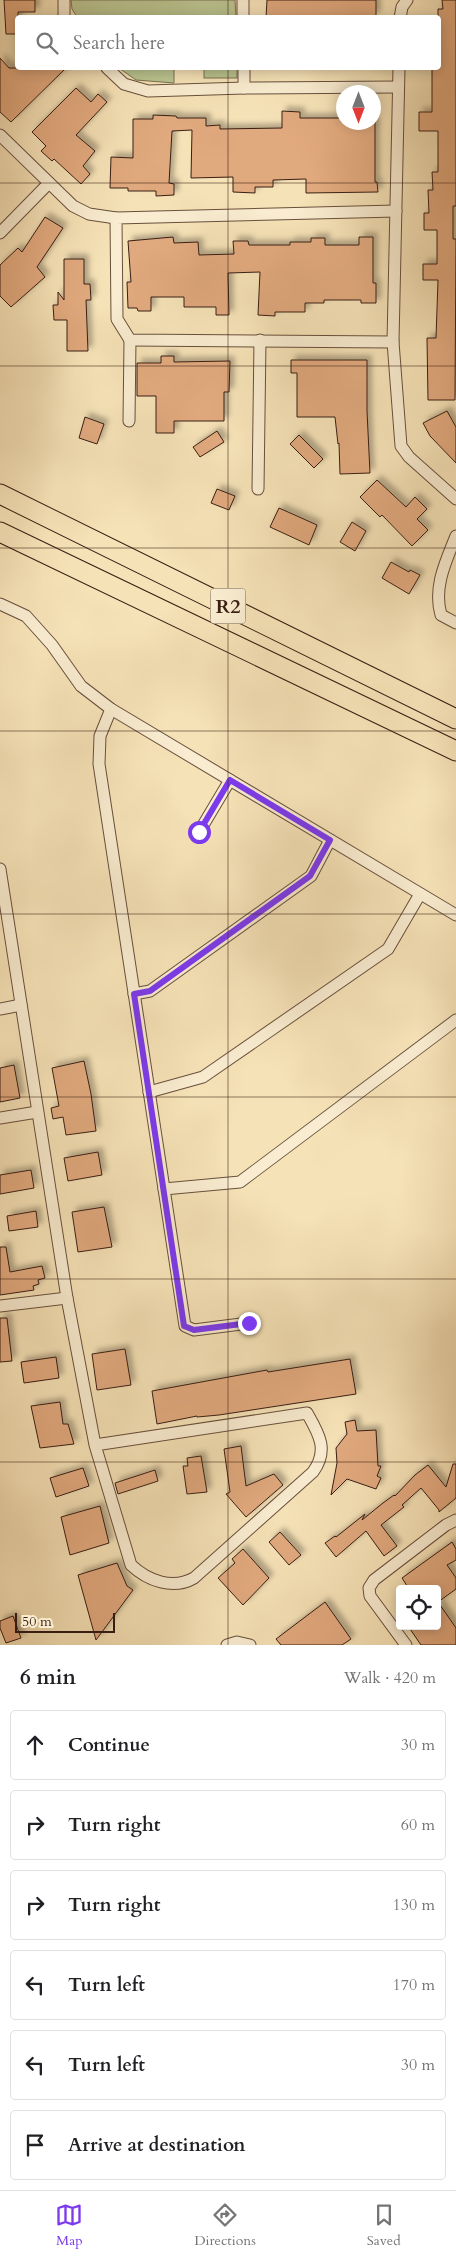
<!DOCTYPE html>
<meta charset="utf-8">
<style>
body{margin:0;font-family:Cardo,serif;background:#f6f6f6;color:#202124}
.controls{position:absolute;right:15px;bottom:15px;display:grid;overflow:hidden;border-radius:5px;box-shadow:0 2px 12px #0003}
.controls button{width:45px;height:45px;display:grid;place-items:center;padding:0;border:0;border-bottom:1px solid #e0e0e0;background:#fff;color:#202124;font:25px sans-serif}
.compass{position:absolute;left:336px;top:85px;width:45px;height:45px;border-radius:50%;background:#fff;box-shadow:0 2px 12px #0003;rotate:180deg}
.scale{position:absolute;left:15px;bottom:12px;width:100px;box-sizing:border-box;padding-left:5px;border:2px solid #391e13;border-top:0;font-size:14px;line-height:18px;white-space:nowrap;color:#391e13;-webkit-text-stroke:4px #f9ecd0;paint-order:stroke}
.stop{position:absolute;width:15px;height:15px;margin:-11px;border:4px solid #7c3aed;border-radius:50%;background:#fff}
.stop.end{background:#7c3aed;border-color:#fff;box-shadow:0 1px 5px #0008}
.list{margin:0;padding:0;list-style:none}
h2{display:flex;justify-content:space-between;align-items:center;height:65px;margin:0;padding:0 20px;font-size:21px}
h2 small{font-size:16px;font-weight:400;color:#757577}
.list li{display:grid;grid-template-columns:32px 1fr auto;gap:15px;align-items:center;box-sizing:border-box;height:70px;margin:0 10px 10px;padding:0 10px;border:1px solid #e0e0e0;border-radius:5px}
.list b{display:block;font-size:19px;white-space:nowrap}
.list em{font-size:16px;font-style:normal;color:#757577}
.icon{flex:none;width:28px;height:28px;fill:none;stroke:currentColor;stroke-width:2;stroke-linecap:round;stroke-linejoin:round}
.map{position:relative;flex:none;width:456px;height:1645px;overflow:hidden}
.search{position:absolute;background:#fff;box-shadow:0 2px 12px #0003;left:15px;right:15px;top:15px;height:55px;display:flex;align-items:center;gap:12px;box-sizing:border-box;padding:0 18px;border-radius:5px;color:#757577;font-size:19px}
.sheet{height:545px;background:#fff}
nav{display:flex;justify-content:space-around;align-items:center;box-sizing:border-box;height:70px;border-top:1px solid #e0e0e0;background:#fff;font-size:14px;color:#757577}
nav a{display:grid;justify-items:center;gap:2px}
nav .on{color:#7c3aed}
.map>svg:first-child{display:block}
.green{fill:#bac490;stroke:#7a7152}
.building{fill:#e1a97e;stroke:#391e13;filter:url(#shadow)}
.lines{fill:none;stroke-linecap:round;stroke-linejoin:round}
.minor-casing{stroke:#684f3c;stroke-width:13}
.trunk-casing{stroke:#391e13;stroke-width:21}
.minor{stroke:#f9ecd0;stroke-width:11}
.trunk{stroke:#f6e2b7;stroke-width:19}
.route{stroke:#7c3aed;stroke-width:6}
.grid{fill:none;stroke:#391e13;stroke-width:1;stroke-opacity:0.55}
.labels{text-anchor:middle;stroke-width:4;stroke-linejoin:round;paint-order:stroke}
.shield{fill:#f9ecd0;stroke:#735c4c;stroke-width:1}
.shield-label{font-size:20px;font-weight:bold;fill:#391e13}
</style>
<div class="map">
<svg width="456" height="1645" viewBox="0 0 456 1645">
<defs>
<filter id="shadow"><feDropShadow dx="4.5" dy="-4.5" stdDeviation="2.5" flood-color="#0004"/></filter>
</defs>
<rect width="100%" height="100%" fill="#f6e2b7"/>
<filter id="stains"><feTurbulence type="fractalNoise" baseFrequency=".004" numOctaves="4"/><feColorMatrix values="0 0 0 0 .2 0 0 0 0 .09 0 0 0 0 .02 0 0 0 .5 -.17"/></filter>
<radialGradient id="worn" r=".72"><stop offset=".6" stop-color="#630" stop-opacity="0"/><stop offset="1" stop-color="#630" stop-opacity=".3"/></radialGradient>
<g class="green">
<path d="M71,0H235L236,17H77L72,9Z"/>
<path d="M119,68H174V83L136,80Z"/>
<rect x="204" y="68" width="33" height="10"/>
</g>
<g class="building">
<path d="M4,0H35V12H18V34H6Z"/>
<path d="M267,0H376V16L266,18Z"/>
<path d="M442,0H456V206H453V239H456L455,400H428L427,338H436L438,280H423V264H437V230H424V213H429L428,190H433L432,172H438V131H419V112H432V68H438V9H443Z"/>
<path d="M0,58L9,68H66L11,122L0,112Z"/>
<path d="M76,88L91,102L98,94L107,102L76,135L95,151L83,166L90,174L81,184L54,159L52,161L41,151L46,146L32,132Z"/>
<path d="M282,111L300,112V118H344V122H375V182H377L378,192L306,193V179L273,180V187H255V193L233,192V177L191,178L192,130L172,131L169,183L174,184V195L156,196V191H128V188H110L111,157L133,158V119H153V115L176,116L177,118H206V126L220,125V129L282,128Z"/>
<path d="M45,217L63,228L37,267L45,277L11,307L0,296V265L18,248L22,252Z"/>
<path d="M173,237L174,243L198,242L199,255L234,254L233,241H248L249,245H290V242H311V238H325V245H359V237H373V283H376V303H361V300H324V303H305V312H275V316L258,315L260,272L228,273L229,315H216V307H184V297H151V311H138L137,308H128L127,282H131L128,241Z"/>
<path d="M64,259H84V284H90L91,300H86L88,351H67V320H54L53,305H58V292L64,300Z"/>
<path d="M161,356H174V362L230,361L229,392H224V421H174V433H156V396H137V363H161Z"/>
<path d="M291,360H367V411L370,473L340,474L339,443L338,444L335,417H297V373H291Z"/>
<path d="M447,411L456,427V463L430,436L423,423Z"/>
<path d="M85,417L104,424L97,444L79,438Z"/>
<path d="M217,431L224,442L200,457L193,447Z"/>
<path d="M299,435L323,459L314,468L290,444Z"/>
<path d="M377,480L406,507L415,497L427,509L417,519L428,530L412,546L382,515L380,517L360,497Z"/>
<path d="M217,489L235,496L229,510L211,503Z"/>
<path d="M279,508L317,525L309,545L270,527Z"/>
<path d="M352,522L366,531L355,551L340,542Z"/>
<path d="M391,562L409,572L410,570L420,575L409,594L382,578Z"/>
<path d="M84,1061L91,1094L96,1131L66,1135L63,1117L53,1119L51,1108L59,1106L52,1068Z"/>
<path d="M14,1065L20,1098L0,1102V1068Z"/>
<path d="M98,1152L102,1175L68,1181L64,1158Z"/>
<path d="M31,1170L34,1188L0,1194V1175Z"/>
<path d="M104,1207L112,1247L78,1252L72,1212Z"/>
<path d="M36,1211L38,1227L9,1231L7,1216Z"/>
<path d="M0,1247H6L10,1272L42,1266L45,1278L38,1280L39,1284L33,1286L34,1290L0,1295Z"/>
<path d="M0,1318H7L12,1361L0,1362Z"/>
<path d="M125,1349L131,1385L97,1390L92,1354Z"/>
<path d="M56,1357L59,1378L24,1383L21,1362Z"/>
<path d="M350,1359L356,1394L219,1415L197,1417V1416L157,1424L152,1391L267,1370L268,1372Z"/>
<path d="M60,1402L63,1424H68L74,1444L40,1448L31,1406Z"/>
<path d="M355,1420L357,1431L376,1430L378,1466H381L377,1476L381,1478L376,1489L347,1479L331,1495L337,1463L336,1448L347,1434L345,1422Z"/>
<path d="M241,1446L246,1486L274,1474L283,1485L246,1517L226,1494L230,1492L224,1449Z"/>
<path d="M201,1456L207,1492L187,1494L183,1466H188L187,1458Z"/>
<path d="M453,1464H456V1498L439,1512V1510L421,1488L402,1505L404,1507L381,1525L397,1546L384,1556L366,1531L336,1557L325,1543L335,1536L336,1537L365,1514L362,1520L383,1503L394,1495L395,1496L415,1475L428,1465L446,1487Z"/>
<path d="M83,1468L89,1486L56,1497L50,1478Z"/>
<path d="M155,1470L158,1481L118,1494L115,1483Z"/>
<path d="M100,1506L109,1543L70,1555L61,1517Z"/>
<path d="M280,1532L301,1555L289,1565L269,1542Z"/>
<path d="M452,1542L456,1549V1560L447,1565L456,1578V1589L438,1602L456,1628V1645H421L408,1626H437V1589H409L402,1578Z"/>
<path d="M243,1549L269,1578L243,1605L218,1578L235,1563L232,1559Z"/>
<path d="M117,1563L127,1586L133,1590L96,1640L78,1575Z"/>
<path d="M325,1602L351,1639L342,1645H281L276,1639Z"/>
<path d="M13,1616L21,1638L6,1643L0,1628V1621Z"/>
</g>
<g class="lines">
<g class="minor-casing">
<g id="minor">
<path d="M64,0V18"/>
<path d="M243,0V18"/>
<path d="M400,18L402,7L407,0"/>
<path d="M107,68L124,84L148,91L244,88L398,87"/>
<path d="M244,68V88"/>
<path d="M399,68L393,342L401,446L409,457L456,499"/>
<path d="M0,135L73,206L89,214L116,218"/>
<path d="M0,233L49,183"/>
<path d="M393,342L130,340L117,319L116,218L396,211"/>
<path d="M129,421L130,340"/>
<path d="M258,489L260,340"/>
<path d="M456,536C446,561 433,587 441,615L456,623"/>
<path d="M0,604L26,616L52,645L81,686L111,709L456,915"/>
<path d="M111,709L100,736L99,764L185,1326L194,1330L249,1323"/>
<path d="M199,832L230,780"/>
<path d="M0,869L67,1298L95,1445L131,1565C148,1581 173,1590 194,1578L313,1472C329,1450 319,1434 307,1413L95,1445"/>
<path d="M134,994L150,991L311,876L330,840"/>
<path d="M0,1009L21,1005"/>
<path d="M149,1092L203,1077L388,949L420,894"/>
<path d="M0,1118L37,1112"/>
<path d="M164,1189L240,1182L456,1020"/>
<path d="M0,1306L67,1298"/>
<path d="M227,1645L237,1642L250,1645"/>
<path d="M406,1645L370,1596L369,1588L374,1580L446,1525L456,1520"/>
</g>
</g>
<g class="trunk-casing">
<g id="trunk">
<path d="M0,494L456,719"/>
<path d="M0,532L456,751"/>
</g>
</g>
<use href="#minor" class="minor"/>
<use href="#trunk" class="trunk"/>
</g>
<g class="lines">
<path class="route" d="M199,832L230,780L330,840L310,876L150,991L134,994L184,1326L194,1330L249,1323"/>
</g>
<path class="grid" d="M228,0V18M228,68V1645M0,183H456M0,366H456M0,548H456M0,731H456M0,914H456M0,1097H456M0,1279H456M0,1462H456"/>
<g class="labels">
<rect class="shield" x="210.5" y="588.5" width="35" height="35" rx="4"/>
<g class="shield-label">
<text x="228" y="613">R2</text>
</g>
</g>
<rect width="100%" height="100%" filter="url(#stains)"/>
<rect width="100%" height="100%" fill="url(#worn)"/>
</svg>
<div class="controls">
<button><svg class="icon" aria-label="locate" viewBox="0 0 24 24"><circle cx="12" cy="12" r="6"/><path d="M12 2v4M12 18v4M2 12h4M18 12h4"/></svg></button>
</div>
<svg class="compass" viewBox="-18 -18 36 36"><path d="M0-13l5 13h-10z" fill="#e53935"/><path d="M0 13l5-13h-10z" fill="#757577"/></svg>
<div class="scale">50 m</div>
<div class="stop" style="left:199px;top:832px"></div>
<div class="stop end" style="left:249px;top:1323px"></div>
<div class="search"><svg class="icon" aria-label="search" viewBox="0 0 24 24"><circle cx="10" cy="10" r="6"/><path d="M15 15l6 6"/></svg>Search here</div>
</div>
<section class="sheet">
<h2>6 min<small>Walk · 420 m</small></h2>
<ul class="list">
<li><svg class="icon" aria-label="ahead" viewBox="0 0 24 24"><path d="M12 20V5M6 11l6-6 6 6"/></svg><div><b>Continue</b></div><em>30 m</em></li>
<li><svg class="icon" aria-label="right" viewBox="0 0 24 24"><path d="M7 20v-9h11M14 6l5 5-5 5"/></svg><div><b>Turn right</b></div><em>60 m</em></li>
<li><svg class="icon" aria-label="right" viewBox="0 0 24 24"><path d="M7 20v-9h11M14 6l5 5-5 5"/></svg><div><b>Turn right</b></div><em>130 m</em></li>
<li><svg class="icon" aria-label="left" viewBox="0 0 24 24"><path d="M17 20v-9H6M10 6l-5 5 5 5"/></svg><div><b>Turn left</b></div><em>170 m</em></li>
<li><svg class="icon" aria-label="left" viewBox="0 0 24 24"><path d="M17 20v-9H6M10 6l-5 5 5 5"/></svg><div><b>Turn left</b></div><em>30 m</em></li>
<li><svg class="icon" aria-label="arrive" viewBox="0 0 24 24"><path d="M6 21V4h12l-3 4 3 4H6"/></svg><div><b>Arrive at destination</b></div></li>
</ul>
</section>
<nav>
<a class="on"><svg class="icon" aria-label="map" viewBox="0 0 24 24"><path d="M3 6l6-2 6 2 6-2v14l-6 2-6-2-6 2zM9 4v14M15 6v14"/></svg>Map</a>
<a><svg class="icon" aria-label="directions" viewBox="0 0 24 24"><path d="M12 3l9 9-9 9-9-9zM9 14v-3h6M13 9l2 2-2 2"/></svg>Directions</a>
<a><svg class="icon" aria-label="saved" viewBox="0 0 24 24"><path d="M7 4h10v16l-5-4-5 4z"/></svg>Saved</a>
</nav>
